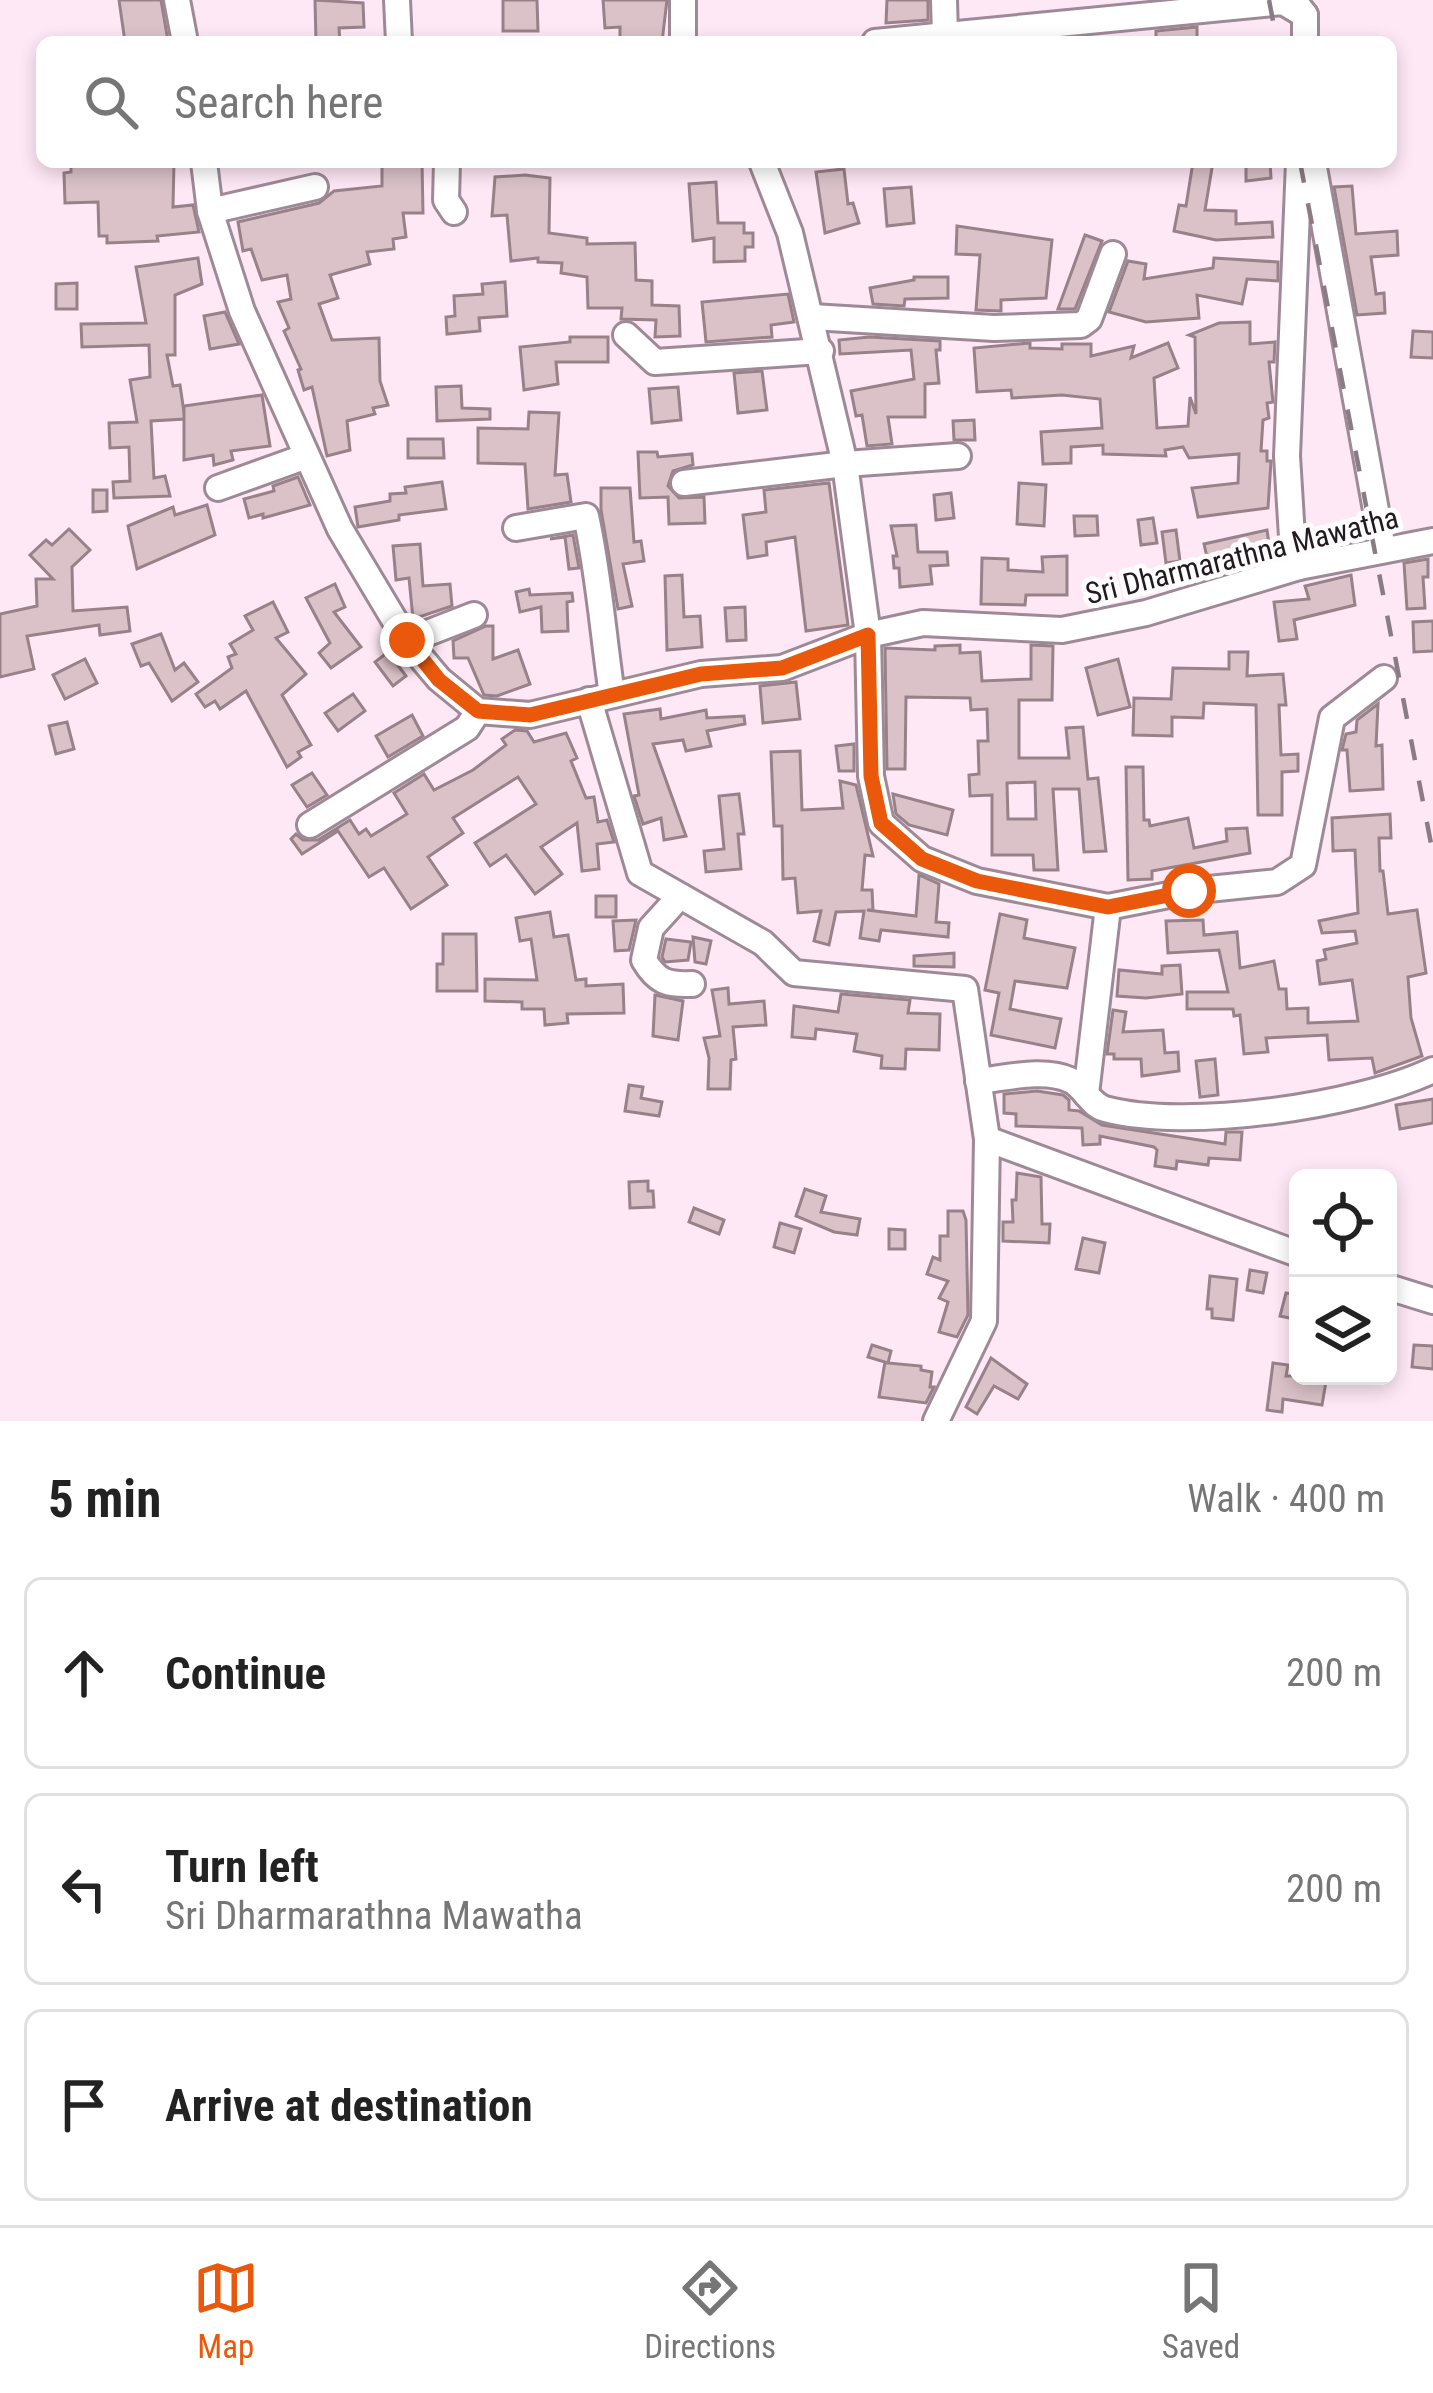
<!DOCTYPE html>
<meta charset="utf-8">
<style>
body{margin:0;font-family:"Roboto Condensed",sans-serif;background:#f2f2f2;color:#222}
.controls{position:absolute;right:36px;bottom:36px;display:grid;overflow:hidden;border-radius:18px;box-shadow:0 6px 18px #0003}
.controls button{width:108px;height:108px;display:grid;place-items:center;padding:0;border:0;border-bottom:3px solid #e0e0e0;background:#fff;color:#222;font:60px sans-serif}
.stop{position:absolute;width:36px;height:36px;margin:-27px;border:9px solid #ea580c;border-radius:50%;background:#fff}
.stop.end{background:#ea580c;border-color:#fff;box-shadow:0 3px 12px #0008}
.list{margin:0;padding:0;list-style:none}
h2{display:flex;justify-content:space-between;align-items:center;height:156px;margin:0;padding:0 48px;font-size:51px}
h2 small{font-size:39px;font-weight:400;color:#767676}
.list li{display:grid;grid-template-columns:78px 1fr auto;gap:36px;align-items:center;box-sizing:border-box;height:192px;margin:0 24px 24px;padding:0 24px;border:3px solid #e0e0e0;border-radius:18px}
.list b{display:block;font-size:45px;white-space:nowrap}
.list p{margin:0;font-size:39px;white-space:nowrap;color:#767676}
.list em{font-size:39px;font-style:normal;color:#767676}
.icon{flex:none;width:66px;height:66px;fill:none;stroke:currentColor;stroke-width:2;stroke-linecap:round;stroke-linejoin:round}
.map{position:relative;flex:none;width:1433px;height:1421px;overflow:hidden}
.search{position:absolute;background:#fff;box-shadow:0 6px 18px #0003;left:36px;right:36px;top:36px;height:132px;display:flex;align-items:center;gap:30px;box-sizing:border-box;padding:0 42px;border-radius:18px;color:#767676;font-size:45px}
.sheet{height:804px;background:#fff}
nav{display:flex;justify-content:space-around;align-items:center;box-sizing:border-box;height:168px;border-top:3px solid #e0e0e0;background:#fff;font-size:33px;color:#767676}
nav a{display:grid;justify-items:center;gap:6px}
nav .on{color:#ea580c}
.map>svg:first-child{display:block}
.building{fill:#dbc2c9;stroke:#988188;stroke-width:3;fill-rule:evenodd}
.lines{fill:none;stroke-linecap:round;stroke-linejoin:round}
.minor-casing{stroke:#9e8a96;stroke-width:30}
.minor{stroke:#fff;stroke-width:24}
.rail{stroke:#8a7b84;stroke-width:4.5;stroke-dasharray:21 21;stroke-linecap:butt}
.route{stroke:#ea580c;stroke-width:15}
.labels{text-anchor:middle;stroke-width:10;stroke-linejoin:round;paint-order:stroke}
.street-label{font-size:30px;fill:#221a1f;stroke:#fdfdfd}
</style>
<div class="map">
<svg width="1433" height="1421" viewBox="0 0 1433 1421">
<rect width="100%" height="100%" fill="#ffe8f6"/>
<g class="building">
<path d="M119,0H161L168,41L125,42Z"/>
<path d="M315,0L363,3L364,27L339,28L340,42H316Z"/>
<path d="M503,0H537L538,31H503Z"/>
<path d="M603,0H667L662,42H620V27L605,28Z"/>
<path d="M887,0H928V20L886,23Z"/>
<path d="M1197,27V42H1156V31Z"/>
<path d="M71,162H174L173,207L193,205L199,232L157,236L158,241L107,243V236H99L98,202L65,203L64,173L71,172Z"/>
<path d="M382,162H422L423,213H403L406,237L393,239L394,249L367,252L370,264L330,275L338,298L319,304L332,340L379,338L380,381L388,405L373,408L375,414L347,421L350,450L327,456L312,387L304,390L298,370L301,369L284,331L289,328L278,302L291,299L287,275L262,280L251,249L243,251L238,222L319,203L334,191L382,186Z"/>
<path d="M1193,162H1213L1205,210L1236,211V224L1272,222L1273,237L1216,240L1174,231L1179,205L1186,206Z"/>
<path d="M1246,162H1270L1271,178L1246,181Z"/>
<path d="M844,169L848,204L853,203L859,223L825,233L816,172Z"/>
<path d="M525,175L550,178L549,233L587,238V244L635,243L636,280L652,281V305L679,306L680,336L655,337L656,320L621,319L622,308H588L587,277L561,273L562,263L538,262V258L511,261L507,215L492,216L495,177Z"/>
<path d="M716,182L718,223H744V233H753V247H745V261L714,262V238L693,241L689,184Z"/>
<path d="M1352,186L1356,234L1397,231L1398,255L1371,257L1376,294L1384,293L1385,313L1357,315L1334,187Z"/>
<path d="M911,187L914,223L887,226L884,189Z"/>
<path d="M957,226L1052,240L1046,298L1001,300V311L976,310L980,255L956,254Z"/>
<path d="M1085,235L1102,241L1075,309H1058Z"/>
<path d="M198,258L202,284L175,295V355H167L173,386L180,385L185,419L151,421L154,478L165,476L170,496L114,498L113,482L130,481L129,447L110,448L109,423L137,422L130,380L150,377L149,345L82,347L81,324L146,323L136,267Z"/>
<path d="M1214,258L1278,262V281L1247,279L1242,304L1197,295L1199,318L1146,322L1109,312L1128,261L1146,264L1144,279L1213,268Z"/>
<path d="M914,277H948V298L905,299L904,306L873,304L870,288L914,280Z"/>
<path d="M505,282L507,316L479,318L480,331L447,334L446,317L455,316L454,296L483,294L482,284Z"/>
<path d="M77,283V309H56V284Z"/>
<path d="M788,294L794,322L771,325L772,337L706,342L702,302Z"/>
<path d="M225,312L239,344L210,349L204,316Z"/>
<path d="M1250,322V344L1275,342L1274,362H1269L1273,402L1267,403L1269,418L1263,420L1261,451H1267V461H1271L1268,508L1198,517L1192,488L1238,483L1239,454L1189,458L1183,447L1165,450L1166,456L1103,454V445L1071,447V463L1043,464L1041,432L1102,428L1100,399L1062,395L1012,398L1011,390L977,392L974,348L1030,343V348L1062,349V344H1091V356L1134,346L1131,358L1168,343L1178,368L1154,378L1157,428L1188,426L1190,397L1196,414L1195,337L1189,335L1219,323Z"/>
<path d="M1413,331L1433,332V358L1411,357Z"/>
<path d="M570,337H608V362H556L558,384L524,390L520,347L570,342Z"/>
<path d="M869,337L940,341V350H936L939,383L925,384V417H888L892,444L867,446L862,415L856,416L851,391L914,379L911,350L840,354L839,340Z"/>
<path d="M762,371L767,410L738,413L734,373Z"/>
<path d="M461,386L462,408L490,409V419L437,421L436,387Z"/>
<path d="M678,387L681,420L652,423L649,389Z"/>
<path d="M262,395L270,446L231,451L233,460L214,465L213,455L184,460V406Z"/>
<path d="M529,412L559,413L555,475L567,474L571,502L528,509L525,464L478,463V428L528,429Z"/>
<path d="M974,420L975,440H954L953,421Z"/>
<path d="M408,439H443L444,458H408Z"/>
<path d="M638,452H657L658,457L692,454L693,465L673,471L668,486L679,498L704,497L705,523L669,524L668,497L640,498Z"/>
<path d="M298,477L310,505L263,518V514L249,518L244,499L274,491L273,486Z"/>
<path d="M442,482L446,509L399,515V520L358,527L355,507L390,501V494L406,493L405,487Z"/>
<path d="M829,483L848,625L806,631L795,537L766,542L767,555L748,558L743,515L766,512L764,490Z"/>
<path d="M1019,483L1046,485L1044,526L1017,524Z"/>
<path d="M601,488H630L634,542L641,541L644,561L623,564L632,606L618,609L601,510Z"/>
<path d="M93,490H107V511L93,512Z"/>
<path d="M951,493L954,518L936,520L934,495Z"/>
<path d="M207,505L215,535L137,569L128,526L173,507L175,515Z"/>
<path d="M1074,516H1097L1098,535L1075,536Z"/>
<path d="M1153,518L1157,543L1141,545L1138,520Z"/>
<path d="M916,525L918,552H947L948,565L930,566L932,584L900,587L899,568H894L893,556H897L891,526Z"/>
<path d="M69,529L90,550L72,567L73,611L127,607L130,631L100,635L99,625L27,636L34,669L0,677V614L37,606L36,579H53L30,555L46,540L52,545Z"/>
<path d="M1176,530L1180,561L1166,563L1162,532Z"/>
<path d="M1267,530L1270,552L1260,553L1261,561L1247,565L1245,558L1209,566L1204,544Z"/>
<path d="M573,535L579,568L569,569L565,537L550,539Z"/>
<path d="M420,544L423,586L450,584L452,606L413,619L409,578L396,580L393,546Z"/>
<path d="M1067,556V595H1026L1025,605L981,604L982,558L1008,559V570L1043,572L1042,557Z"/>
<path d="M1428,559V577H1423L1425,608L1407,609L1404,563Z"/>
<path d="M682,575L684,617L700,616L702,647L667,650L665,576Z"/>
<path d="M1351,575L1355,605L1294,620L1297,639L1279,641L1274,602L1309,599L1305,586Z"/>
<path d="M335,584L345,607L334,612L361,647L331,668L319,653L330,643L306,598Z"/>
<path d="M529,589L530,595L572,593L573,601L567,602L568,631L542,632L541,607L520,612L516,592Z"/>
<path d="M273,602L288,632L276,638L306,674L282,695L311,745L298,752L301,757L287,767L246,691L220,709L215,701L205,707L196,694L232,668L228,657L236,654L230,644L253,630L245,616Z"/>
<path d="M745,607L746,640L727,641L725,608Z"/>
<path d="M1433,621V651L1414,652L1413,622Z"/>
<path d="M486,626H493V659L518,650L530,684L497,696L484,695L468,658H454L453,641Z"/>
<path d="M161,634L175,670L184,663L198,682L172,701L149,663L141,666L132,644Z"/>
<path d="M960,645V653L980,652L982,681L1031,679V645L1053,646L1052,700H1019V758H1069L1066,728L1083,727L1088,779L1098,778L1106,851L1084,852L1079,789H1053L1058,870H1034L1033,855H992V795L970,796L969,775L979,774L978,741H988L987,709L971,710L970,698L906,697L905,769H887L885,648L935,650V646ZM1035,782L1036,819H1008L1007,783Z"/>
<path d="M388,652L406,676L393,686L375,662Z"/>
<path d="M1229,652H1248L1247,676L1283,674L1286,705H1279L1281,755L1298,754V771L1282,772V815H1258L1256,705L1204,703L1203,718L1172,717V736L1133,735L1134,698L1171,699L1173,668L1229,669Z"/>
<path d="M85,659L97,683L65,699L53,675Z"/>
<path d="M1118,659L1130,707L1098,715L1086,668Z"/>
<path d="M796,682L800,719L763,723L760,686Z"/>
<path d="M353,694L365,711L338,731L325,713Z"/>
<path d="M1378,704L1376,746L1382,745L1383,789L1350,791L1347,750H1342L1346,734L1356,732L1357,720Z"/>
<path d="M660,709L661,719L706,710L707,718L744,716L745,724L707,731L711,746L686,751L683,740L653,744L686,836L664,840L661,818L643,824L634,796L639,795L624,714Z"/>
<path d="M412,715L423,736L388,757L376,736Z"/>
<path d="M67,722L74,749L56,754L49,726Z"/>
<path d="M515,730L527,731L534,742L566,733L577,758L571,761L586,798L594,797L598,822L607,820L614,842L597,844L599,869L582,871L577,823L541,847L562,874L535,894L506,855L490,866L475,843L536,804L518,777L453,818L463,833L428,857L447,885L411,909L384,868L369,877L338,831L302,854L291,839L296,834L303,840H318L350,820L359,834L366,829L371,836L407,814L394,793L424,774L434,790L473,770L506,745L502,739Z"/>
<path d="M854,744V771H839L836,746Z"/>
<path d="M800,751L802,810L843,808L840,781L856,785L873,856L865,855L862,890H872L873,910H867L916,916L919,875L939,884L936,922L949,923L948,937L881,930L879,941L860,938L864,911L836,912L829,945L814,941L821,911L798,913L795,878L783,879L782,826H774L771,752Z"/>
<path d="M1126,767H1143L1144,820H1149L1150,826L1188,818L1194,848L1227,841L1226,829L1247,828L1250,853L1152,871V879L1128,880Z"/>
<path d="M312,773L327,795L307,807L292,785Z"/>
<path d="M739,794L744,834H738L741,869L706,872L704,851L724,849L719,796Z"/>
<path d="M893,794L953,810L947,835L909,825L896,814Z"/>
<path d="M1390,814L1391,838H1379L1380,871H1383L1388,914L1417,910L1426,973L1408,977L1411,1018L1422,1056L1375,1073L1372,1058L1329,1060L1327,1035L1266,1038L1268,1052L1244,1054L1240,1015L1234,1016L1233,1009H1187V992H1228L1219,950L1168,953L1166,921L1203,920L1204,935L1237,932L1240,968L1274,961L1279,989H1286L1287,1009L1308,1008V1023L1358,1021L1352,980L1320,984L1317,961L1326,959L1324,950L1357,943L1355,931L1322,933L1319,921L1358,913L1355,850L1333,851L1332,818Z"/>
<rect x="596" y="896" width="20" height="21"/>
<path d="M550,912L554,937L568,935L576,980L586,979V986L623,984L624,1013L567,1014L568,1023L545,1025L544,1009H522V1002L485,1001V979L537,980L531,939L520,941L516,918Z"/>
<path d="M1000,914L1027,920L1024,938L1075,948L1067,988L1015,981L1010,1009L1061,1019L1055,1048L991,1035L999,993L985,990Z"/>
<path d="M636,920L629,950L615,951L613,921Z"/>
<path d="M443,934H476L477,991H437V964H443Z"/>
<path d="M693,937L711,941L706,964L695,962Z"/>
<path d="M666,939L691,942L688,960L665,962L662,957Z"/>
<path d="M954,953V967L914,966V956Z"/>
<path d="M1180,965L1182,994L1146,998L1117,996L1119,970L1162,974V966Z"/>
<path d="M728,988L729,1004L764,1001L766,1025L733,1027L736,1059L731,1060L730,1089H708L709,1058L704,1038L720,1036L712,990Z"/>
<path d="M841,994L910,1000L908,1013L940,1014L939,1050L906,1049L905,1069L881,1068L882,1056L854,1051L857,1034L816,1029L815,1039L792,1037L794,1006L838,1012Z"/>
<path d="M655,995L683,1001L678,1040L653,1036Z"/>
<path d="M1113,1010L1126,1012L1123,1032L1163,1030L1165,1053L1178,1052L1179,1071L1142,1076L1141,1059H1114V1054H1107Z"/>
<path d="M1215,1059L1218,1095L1200,1097L1196,1061Z"/>
<path d="M629,1085L643,1087L641,1098L662,1102L659,1116L625,1111Z"/>
<path d="M1037,1091L1063,1095L1069,1100V1110L1079,1111L1102,1125L1225,1144L1226,1132H1242L1240,1160L1209,1158L1208,1165L1177,1161L1176,1169L1155,1166L1157,1150L1154,1147L1100,1136V1144L1083,1145L1082,1128L1016,1126V1114L1004,1113V1094Z"/>
<path d="M1433,1099V1123L1400,1129L1396,1105Z"/>
<path d="M1017,1173L1041,1177L1042,1224H1050L1049,1243L1003,1241V1222H1013L1012,1200H1016Z"/>
<path d="M648,1181V1191H653L654,1207L630,1208L629,1182Z"/>
<path d="M805,1189L826,1196L821,1212L860,1219L857,1235L834,1232L796,1216Z"/>
<path d="M694,1208L724,1220L719,1234L689,1222Z"/>
<path d="M948,1211H963L966,1220L968,1315L957,1337L939,1332L948,1302L939,1298L948,1281L927,1274L933,1257L940,1260V1236H948Z"/>
<path d="M780,1223L801,1229L794,1253L774,1247Z"/>
<path d="M889,1229L905,1230V1249H889Z"/>
<path d="M1083,1238L1105,1243L1099,1273L1076,1269Z"/>
<path d="M1250,1270L1267,1273L1263,1293L1247,1290Z"/>
<path d="M1210,1276L1237,1279L1233,1320L1212,1318V1309H1207Z"/>
<path d="M1286,1293L1298,1295L1294,1319L1280,1316Z"/>
<path d="M872,1345L891,1351L888,1363L921,1366V1370L932,1372L930,1387H934L926,1403L879,1397L885,1362L868,1357Z"/>
<path d="M1414,1345L1433,1346V1369L1412,1367Z"/>
<path d="M991,1358L1027,1384L1018,1399L994,1386L977,1414L966,1407Z"/>
<path d="M1273,1363L1288,1365L1286,1376H1327L1322,1405L1283,1399L1282,1412L1267,1410Z"/>
</g>
<g class="lines">
<g class="minor-casing">
<g id="minor">
<path d="M177,0L185,42"/>
<path d="M397,0L399,42"/>
<path d="M683,0V42"/>
<path d="M944,0L945,36"/>
<path d="M1295,2L1305,15V42"/>
<path d="M875,42L1283,2L1305,15"/>
<path d="M204,162L210,211L242,311L340,529L407,641L439,679L478,711L530,715L701,674L782,668L868,635L923,623L1062,630L1146,613L1299,567L1433,541"/>
<path d="M447,162L446,200L454,212"/>
<path d="M762,162L790,233L845,464L868,635L871,776L881,823L922,859L977,881L1108,907L1189,891L1277,882L1303,865L1332,718L1384,678"/>
<path d="M1313,162L1383,549"/>
<path d="M210,211L315,187"/>
<path d="M812,317L994,328L1081,325L1089,319L1113,254"/>
<path d="M626,335L655,362L821,351"/>
<path d="M684,483L845,464L958,456"/>
<path d="M218,488L304,457"/>
<path d="M516,528L586,516C599,575 603,634 612,695"/>
<path d="M1299,567L1292,537L1287,456L1299,162"/>
<path d="M407,641L474,615"/>
<path d="M589,700L640,873L763,943L794,973L965,989L987,1139L984,1321L936,1421"/>
<path d="M310,825L467,728L478,711"/>
<path d="M680,896L651,928L644,960C657,982 667,985 692,984"/>
<path d="M978,1081C1006,1078 1044,1068 1070,1080C1084,1086 1090,1105 1105,1109C1186,1131 1358,1106 1433,1070"/>
<path d="M1086,1094L1108,907"/>
<path d="M987,1139L1298,1254"/>
<path d="M1388,1287L1433,1301"/>
</g>
</g>
<use href="#minor" class="minor"/>
<g class="rail">
<path d="M1269,0L1277,42"/>
<path d="M1300,162L1433,854"/>
</g>
</g>
<g class="lines">
<path class="route" d="M407,640L439,680L478,711L530,715L701,674L782,668L868,635L871,776L881,823L922,859L977,881L1108,907L1189,891"/>
</g>
<g class="labels">
<g class="street-label">
<text transform="translate(1242 556) rotate(-14)" y="10">Sri Dharmarathna Mawatha</text>
</g>
</g>
</svg>
<div class="controls">
<button><svg class="icon" aria-label="locate" viewBox="0 0 24 24"><circle cx="12" cy="12" r="6"/><path d="M12 2v4M12 18v4M2 12h4M18 12h4"/></svg></button>
<button><svg class="icon" aria-label="layers" viewBox="0 0 24 24"><path d="M12 4l9 5-9 5-9-5zM3 14l9 5 9-5"/></svg></button>
</div>
<div class="stop" style="left:1189px;top:891px"></div>
<div class="stop end" style="left:407px;top:640px"></div>
<div class="search"><svg class="icon" aria-label="search" viewBox="0 0 24 24"><circle cx="10" cy="10" r="6"/><path d="M15 15l6 6"/></svg>Search here</div>
</div>
<section class="sheet">
<h2>5 min<small>Walk · 400 m</small></h2>
<ul class="list">
<li><svg class="icon" aria-label="ahead" viewBox="0 0 24 24"><path d="M12 20V5M6 11l6-6 6 6"/></svg><div><b>Continue</b></div><em>200 m</em></li>
<li><svg class="icon" aria-label="left" viewBox="0 0 24 24"><path d="M17 20v-9H6M10 6l-5 5 5 5"/></svg><div><b>Turn left</b><p>Sri Dharmarathna Mawatha</p></div><em>200 m</em></li>
<li><svg class="icon" aria-label="arrive" viewBox="0 0 24 24"><path d="M6 21V4h12l-3 4 3 4H6"/></svg><div><b>Arrive at destination</b></div></li>
</ul>
</section>
<nav>
<a class="on"><svg class="icon" aria-label="map" viewBox="0 0 24 24"><path d="M3 6l6-2 6 2 6-2v14l-6 2-6-2-6 2zM9 4v14M15 6v14"/></svg>Map</a>
<a><svg class="icon" aria-label="directions" viewBox="0 0 24 24"><path d="M12 3l9 9-9 9-9-9zM9 14v-3h6M13 9l2 2-2 2"/></svg>Directions</a>
<a><svg class="icon" aria-label="saved" viewBox="0 0 24 24"><path d="M7 4h10v16l-5-4-5 4z"/></svg>Saved</a>
</nav>
